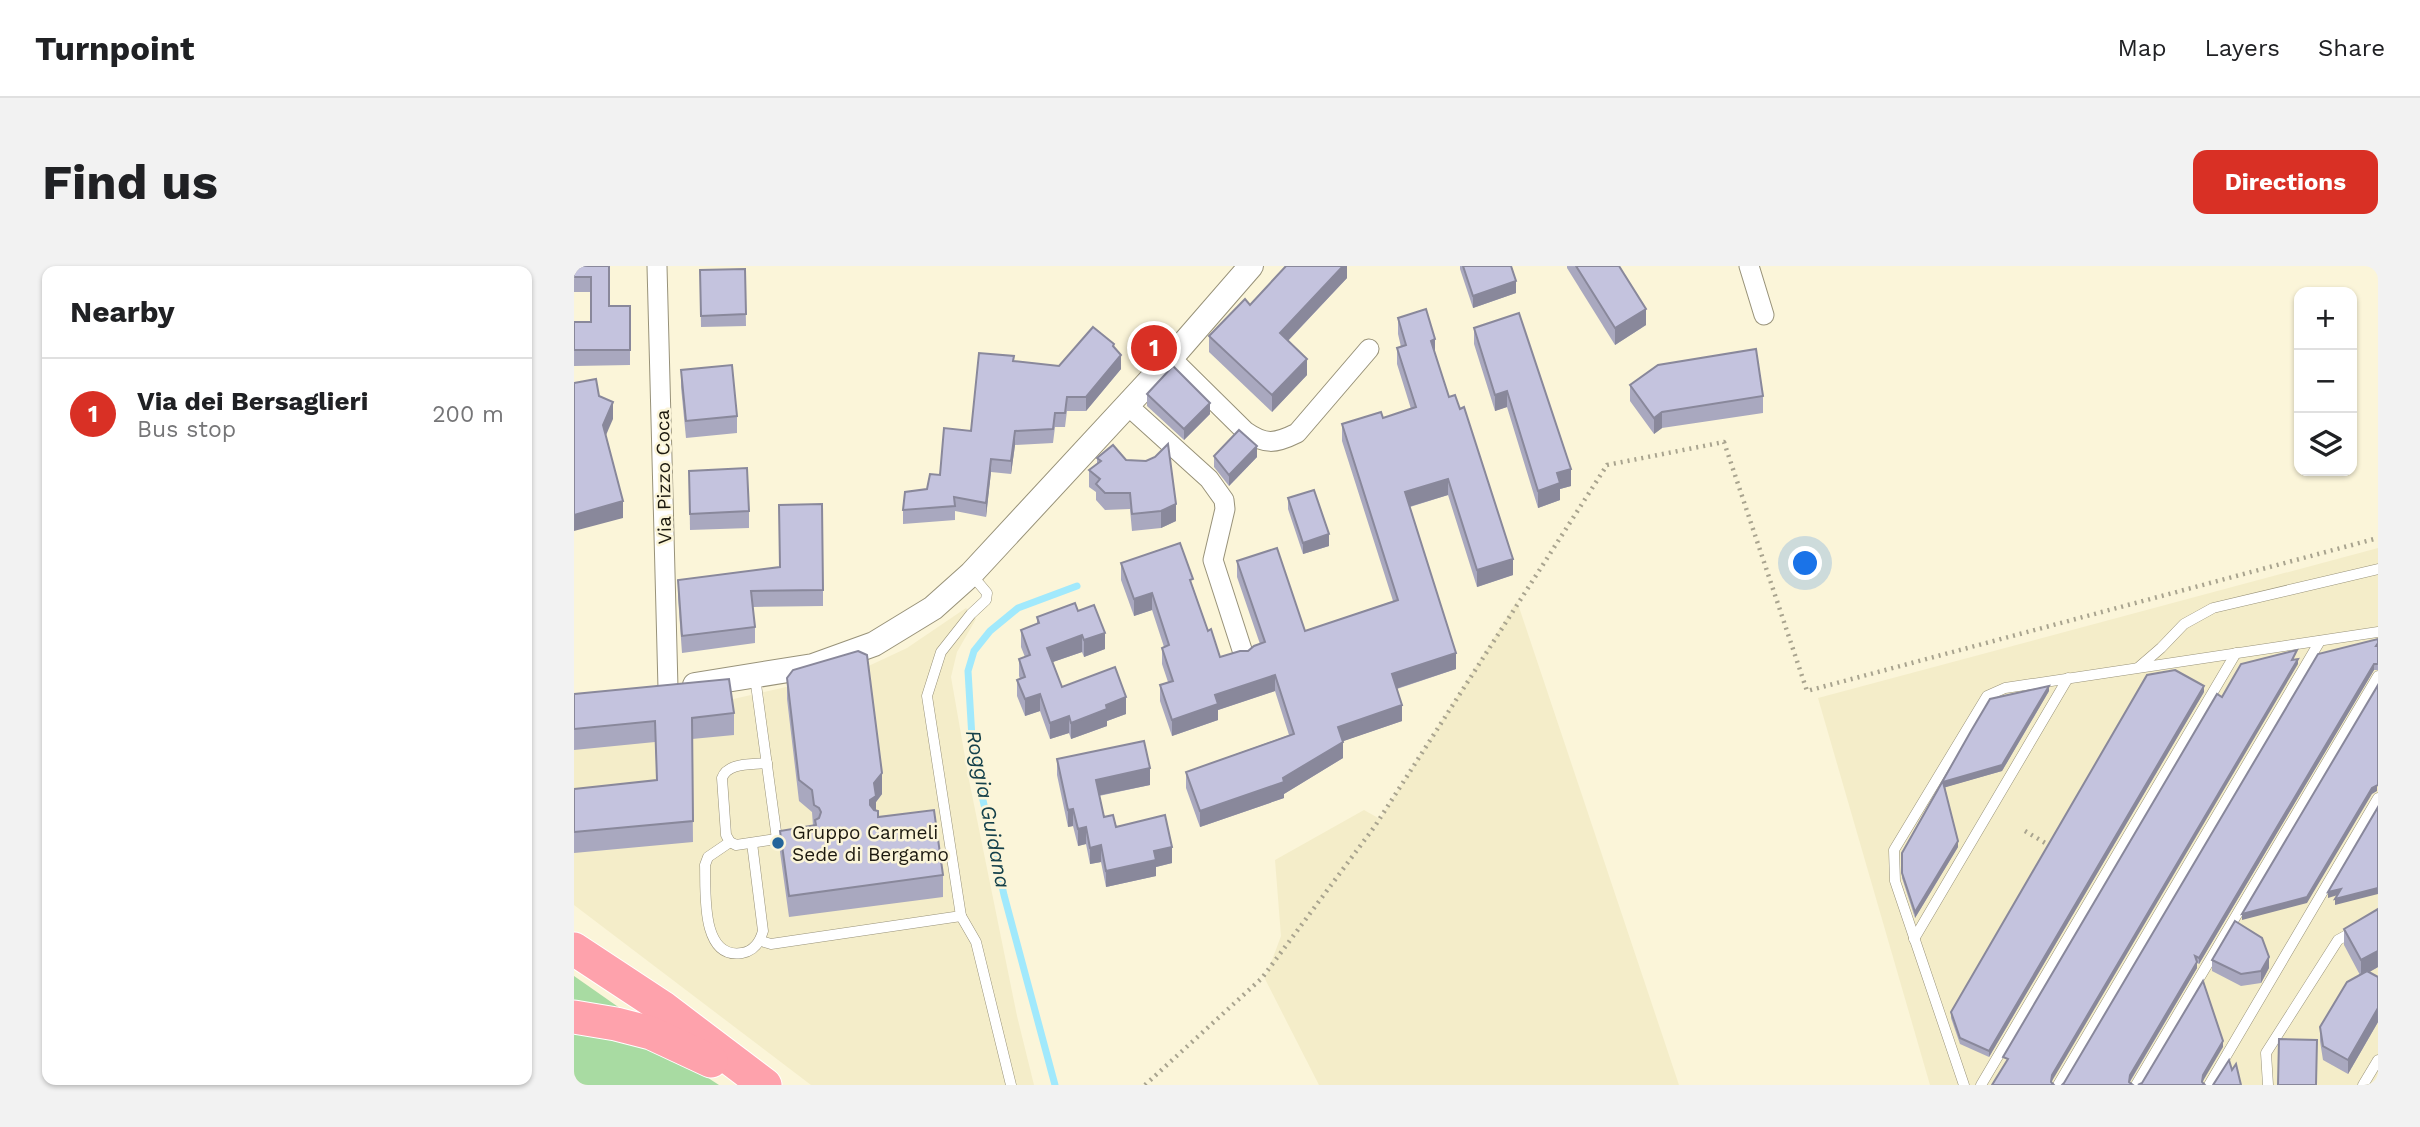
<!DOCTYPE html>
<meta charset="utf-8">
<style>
body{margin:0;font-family:"Work Sans",sans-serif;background:#f2f2f2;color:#202124}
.controls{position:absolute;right:21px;top:21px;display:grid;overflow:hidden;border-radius:14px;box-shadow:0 2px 5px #0004}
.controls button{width:63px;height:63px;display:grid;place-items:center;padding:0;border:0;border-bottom:2px solid #e0e0e0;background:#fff;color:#202124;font:35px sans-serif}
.you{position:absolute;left:1232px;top:298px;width:24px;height:24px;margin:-18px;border:5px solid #fff;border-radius:50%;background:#1a73e8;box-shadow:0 0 0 10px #1a73e833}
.badge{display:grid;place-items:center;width:46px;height:46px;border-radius:50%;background:#d93025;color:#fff;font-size:23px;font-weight:700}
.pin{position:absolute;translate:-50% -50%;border:4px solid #fff;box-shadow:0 2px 7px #0006}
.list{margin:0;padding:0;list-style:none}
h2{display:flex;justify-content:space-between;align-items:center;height:91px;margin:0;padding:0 28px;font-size:30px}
h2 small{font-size:23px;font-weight:400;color:#757577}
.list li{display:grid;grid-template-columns:46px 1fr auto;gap:21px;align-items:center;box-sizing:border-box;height:112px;padding:0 28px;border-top:2px solid #e0e0e0}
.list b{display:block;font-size:26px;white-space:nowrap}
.list p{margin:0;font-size:23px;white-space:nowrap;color:#757577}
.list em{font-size:23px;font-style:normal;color:#757577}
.icon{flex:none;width:38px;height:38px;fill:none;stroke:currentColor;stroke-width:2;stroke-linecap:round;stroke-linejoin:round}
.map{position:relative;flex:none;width:1804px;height:819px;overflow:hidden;border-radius:14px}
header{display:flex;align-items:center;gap:42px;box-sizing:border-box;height:98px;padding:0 35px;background:#fff;border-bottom:2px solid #e0e0e0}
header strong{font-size:33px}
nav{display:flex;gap:38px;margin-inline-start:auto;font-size:24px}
.intro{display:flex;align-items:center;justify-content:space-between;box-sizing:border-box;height:168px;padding:0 42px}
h1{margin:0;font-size:49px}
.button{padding:18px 32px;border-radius:14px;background:#d93025;color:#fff;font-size:24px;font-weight:700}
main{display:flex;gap:42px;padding:0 42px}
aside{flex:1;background:#fff;border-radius:14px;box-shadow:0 2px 5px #0004}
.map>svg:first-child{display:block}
.built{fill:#f4edc9}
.green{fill:#a8dba2}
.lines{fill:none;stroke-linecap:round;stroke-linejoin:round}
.stream{stroke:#a1e9fc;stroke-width:7}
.service-casing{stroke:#989279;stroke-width:11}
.minor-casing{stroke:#989279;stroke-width:21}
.tertiary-casing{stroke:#989279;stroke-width:26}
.trunk-casing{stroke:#fff;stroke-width:35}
.path{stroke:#a9a48f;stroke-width:4.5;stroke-dasharray:2 5;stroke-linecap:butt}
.service{stroke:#fff;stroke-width:10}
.minor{stroke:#fff;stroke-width:19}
.tertiary{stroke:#fff;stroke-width:24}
.trunk{stroke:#fea2ac;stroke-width:33}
.wall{fill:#a9a8bf}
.shaded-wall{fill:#89889b}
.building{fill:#c4c3de;stroke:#89889b;stroke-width:2}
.poi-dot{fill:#24649a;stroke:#fbf5d9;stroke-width:2.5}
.labels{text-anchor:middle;stroke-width:5;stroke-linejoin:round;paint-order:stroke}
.street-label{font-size:19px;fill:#1c190f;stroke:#fbf5d9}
.poi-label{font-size:19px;fill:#1c190f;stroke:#fbf5d9;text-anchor:start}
.water-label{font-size:21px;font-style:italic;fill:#14404a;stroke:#fbf5d9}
</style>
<header>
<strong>Turnpoint</strong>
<nav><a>Map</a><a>Layers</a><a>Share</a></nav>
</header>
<div class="intro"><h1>Find us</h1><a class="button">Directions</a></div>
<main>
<aside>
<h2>Nearby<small></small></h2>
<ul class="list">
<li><span class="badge">1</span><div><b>Via dei Bersaglieri</b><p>Bus stop</p></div><em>200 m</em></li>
</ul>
</aside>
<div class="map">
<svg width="1804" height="819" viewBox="0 0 1804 819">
<rect width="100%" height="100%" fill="#fbf5d9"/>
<g class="built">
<path d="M1804,282V819H1356L1244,432Z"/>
<path d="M943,335L1105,819H745L691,713L707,670L701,594L790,544L806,553Z"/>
<path d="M392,342L402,353L383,386L377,411L395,514L443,750L460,819H237L0,639V450L155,434L286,404L333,382Z"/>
</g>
<g class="green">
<path d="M0,710L50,745L0,743Z"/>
<path d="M0,761L66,772L108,795L145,819H0Z"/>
</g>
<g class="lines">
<path class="stream" d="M481,819L430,629L399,489L394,405L400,385L416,365L444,342L503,320"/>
<g class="service-casing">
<g id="service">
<path d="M1565,401L1587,382L1610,358L1639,342L1804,303"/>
<path d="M181,411L203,573"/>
<path d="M193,497C177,499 154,496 148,512L152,569L156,576L162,579L216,571"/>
<path d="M156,576L134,591L131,599C132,624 126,694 168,687C180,685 186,676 189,665L178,577"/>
<path d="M387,650L402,676L437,819"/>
<path d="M1340,673L1494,412"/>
<path d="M187,675L197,678L387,650L353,430L367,386L397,348L412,334L413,327L397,308"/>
<path d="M1390,819L1321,615L1320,584L1413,430L1431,422L1804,366"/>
<path d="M1407,819L1662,387"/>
<path d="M1484,819L1746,375"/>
<path d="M1562,819L1804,410"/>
<path d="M1635,819L1804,532"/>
<path d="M1694,819L1692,787L1764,674L1804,652"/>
<path d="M1789,819L1804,794"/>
</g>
</g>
<g class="minor-casing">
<g id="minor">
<path d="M83,0L94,422"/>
<path d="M1175,0L1190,49"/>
<path d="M597,92L671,165C691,179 701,178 723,167L795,83"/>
<path d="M552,138L635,213L650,234L651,243L639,294L670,390"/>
</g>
</g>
<g class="tertiary-casing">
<path id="tertiary" d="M121,419L239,400L300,378L359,342L397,308L597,92L677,0"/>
</g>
<g class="trunk-casing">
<g id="trunk">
<path d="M0,683L88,741L191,819"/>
<path d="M0,751L42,758L77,767L137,795"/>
</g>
</g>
<g class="path">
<path d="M1451,565L1478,581"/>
<path d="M571,819L688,712L801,560L1033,199L1150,176L1233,425L1804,272"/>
</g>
<use href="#service" class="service"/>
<use href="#minor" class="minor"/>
<use href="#tertiary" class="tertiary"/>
<use href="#trunk" class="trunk"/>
</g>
<g class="wall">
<path d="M0,0H35V40H56V99L0,100V56H17V26H0Z"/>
<path d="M773,0V12L714,75L733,109L698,146L635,86V70L676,39Z"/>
<path d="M886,0H937L942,27L899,42L886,3Z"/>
<path d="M993,0H1045L1072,59L1041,79L993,2Z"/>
<path d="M171,3L172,60L127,61L126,4Z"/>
<path d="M824,52L861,87L875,131L939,309L903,321L874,229L836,241L882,403L823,423L828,455L769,475V492L710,528V532L626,561L612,522V506L715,469L701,425L644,444V454L598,470L586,435V419L594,416L588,398V382L590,381L578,344L560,350L547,314V297L619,321L634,365L646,391L674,385L686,378L663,311V295L731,365L819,335L768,175V158L809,152L837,143L823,98V82L827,81L824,68Z"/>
<path d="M900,62L997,220L986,223V234L964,242L933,141L921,145L900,78Z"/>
<path d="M540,82L547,103L512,145H493L491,161H481L479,177L441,179L437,208L417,206L412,251L381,245V254L329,258V244L353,223L366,209L397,165L440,95L485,100Z"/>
<path d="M107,104L163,150V167L112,172L107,121Z"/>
<path d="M1056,119L1189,130V147L1088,162L1080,168L1056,135Z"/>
<path d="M573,128L636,148L610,174L573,140Z"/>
<path d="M640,190L683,191L655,220L640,201Z"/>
<path d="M523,192L602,255L587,262L558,265L556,243L531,244L522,234V226L515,221V204L523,198Z"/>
<path d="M115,205L175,245V262L116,264Z"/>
<path d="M714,232L755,280L729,288L714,243Z"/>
<path d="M104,314L249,324V340L179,341L181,361V377L108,387L104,331Z"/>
<path d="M504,345L531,383L510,391L508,386L479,396L488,421L552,448L533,455V460L497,473L495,467L476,473L466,445L451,450L443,430V414L446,413L445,410V393L451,391L447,381V364L463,358V351Z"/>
<path d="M1804,373V404H1800L1625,698L1623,697V702L1556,816L1490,817Z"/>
<path d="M213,412L308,528L302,536V545L304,551L369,609V631L215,651L206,586V565L239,560L238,546L225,535L213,433Z"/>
<path d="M1475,425L1428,505L1371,521L1384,581L1341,652L1328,612V587L1397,465Z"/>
<path d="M1630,426L1415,791L1386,778L1377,752V746Z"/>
<path d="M0,428L160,447V469L118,473L119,576L0,587V523L83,514L81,476L0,484Z"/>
<path d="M483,493L576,519L525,530L530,551L542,561L598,597L582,601V610L532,621L527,596L516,598L512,578L504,580L499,560L494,561L483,509Z"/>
<path d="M1804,643V701L1795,706L1804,711V756L1774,808L1749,794L1746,775V761L1786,709L1770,679V663Z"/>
<path d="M1638,694L1695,702L1687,717L1667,720L1638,705Z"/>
</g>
<g class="shaded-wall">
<path d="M769,0H773V12L706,83V67Z"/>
<path d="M942,15V27L899,42V30Z"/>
<path d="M1072,43V59L1041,79V62Z"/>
<path d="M861,73V89L857,75Z"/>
<path d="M547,89V103L512,145V131Z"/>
<path d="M733,93V109L698,146V129Z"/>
<path d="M933,125V141L921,145V129Z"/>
<path d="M39,136V153L29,176V159Z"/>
<path d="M636,137V148L610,174V163Z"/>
<path d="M1088,146V162L1080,168V152Z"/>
<path d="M441,165V179L437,208V195Z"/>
<path d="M683,180V191L655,220V209Z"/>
<path d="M417,193V206L412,251V237Z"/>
<path d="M997,203V220L986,223V234L964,242V225L983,207Z"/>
<path d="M874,213V229L831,242V226Z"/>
<path d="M49,235V252L0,265V249Z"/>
<path d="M602,238V255L587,262V245Z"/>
<path d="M755,268V280L729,288V277Z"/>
<path d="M939,293V309L903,321V304Z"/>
<path d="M578,327V344L560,350V333Z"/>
<path d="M531,367V383L510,391V374Z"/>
<path d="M508,369V386L473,398V382Z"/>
<path d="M882,387V403L818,424V408Z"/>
<path d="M1724,393V398L1478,815V809Z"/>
<path d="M1800,398V404L1625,698V692Z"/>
<path d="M701,409V425L644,444V454L598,470V454L641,429Z"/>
<path d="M1475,420V425L1428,505L1369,522V516Z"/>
<path d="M1630,420V426L1415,791V785Z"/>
<path d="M466,428V445L451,450V433Z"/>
<path d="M552,431V448L533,455V460L497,473V457L532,439Z"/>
<path d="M828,439V455L764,477V461Z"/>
<path d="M495,450V467L476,473V457Z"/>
<path d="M769,476V492L710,528V532L626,561V545L709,512Z"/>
<path d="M576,502V519L522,530V514Z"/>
<path d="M308,507V528L302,536V552L296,539L300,517Z"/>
<path d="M1803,519V525L1798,528L1733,637L1668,654V648L1798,522Z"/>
<path d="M499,543V560L494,561V544Z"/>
<path d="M512,561V578L504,580V563Z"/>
<path d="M1384,575V581L1341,652V646Z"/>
<path d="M527,579V596L516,598V582Z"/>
<path d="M598,581V597L582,601V610L532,621V605L580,585Z"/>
<path d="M1804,622V628L1761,639V633Z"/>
<path d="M1767,623V628L1754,632V626Z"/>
<path d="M1804,685V701L1787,711V694Z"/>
<path d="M1695,691V702L1687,717V705Z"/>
<path d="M1623,696V702L1556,815V809Z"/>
<path d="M1804,742V756L1774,808V794Z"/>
<path d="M1649,775V781L1629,815V809Z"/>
</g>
<g class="building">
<path d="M0,0H35V40H56V84H0V56H17V11H0Z"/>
<path d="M712,0H769L706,67L733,93L698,129L635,70L671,33L676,39Z"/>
<path d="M889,0H937L942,15L899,30Z"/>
<path d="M1002,0H1045L1072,43L1041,62Z"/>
<path d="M171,3L172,48L127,50L126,4Z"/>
<path d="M852,43L861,73L857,75L875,131L881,129L886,143L890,141L939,293L903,304L874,213L831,226L882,387L818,408L828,439L764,461L769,476L709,512L710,516L626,545L612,506L720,468L701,409L641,429L644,438L598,454L586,419L599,415L588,382L595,379L578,327L560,333L547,297L606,277L619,313L616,314L634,365L637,363L646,391L666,385H674L680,380L691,376L663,295L703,282L731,365L824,334L768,158L807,146L809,152L842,141L823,82L832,79L824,52Z"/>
<path d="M945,47L997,203L983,207L986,217L964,225L933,125L921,129L900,62Z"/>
<path d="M519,61L540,78L539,80L547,89L512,131H493L491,147H481L479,163L441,165L437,195L417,193L412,237L380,231L381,240L329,244L331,226L353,223L356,208L366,209L370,162L397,165L405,87L440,90L439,95L485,100Z"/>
<path d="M1182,83L1189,130L1088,146L1080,152L1056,119L1084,99Z"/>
<path d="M158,99L163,150L112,155L107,104Z"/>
<path d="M599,100L636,137L610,163L573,128Z"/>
<path d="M22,113L25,130L39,136L29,159L49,235L0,249V117Z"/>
<path d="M665,164L683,180L655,209L640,190Z"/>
<path d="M594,178L602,238L587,245L558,248L556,227H531L522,218L526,213L515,204L527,195L523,192L539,179L552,194L572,195L581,191Z"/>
<path d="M173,202L175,245L116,248L115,205Z"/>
<path d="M740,224L755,268L729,277L714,232Z"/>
<path d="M248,238L249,324L177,325L181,361L108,370L104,314L206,301L205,239Z"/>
<path d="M501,337L504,345L520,339L531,367L510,374L508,369L473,382L488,421L541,401L552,431L532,439L533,443L497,457L495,450L476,457L466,428L451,433L443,414L451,411L445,393L456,389L447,364L465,357L463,351Z"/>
<path d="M1804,373V377L1802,380H1804V398H1800L1625,692L1621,690L1623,696L1556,809L1555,816L1559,819H1488L1490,817L1744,388Z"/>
<path d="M1723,384L1718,394L1724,393L1478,809L1477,816L1480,819H1418L1434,793L1429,791L1643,428L1648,431L1667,398Z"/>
<path d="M284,385L293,389L308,507L300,517L302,530L296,534V539L300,544L304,545V551L360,544L369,609L215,630L206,565L242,559L241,554L245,552L247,546L245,542L240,539L238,524L225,514L213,412L219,404Z"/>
<path d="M1601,404L1630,420L1415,785L1386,772L1377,746L1573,409Z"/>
<path d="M155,413L160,447L118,452L119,555L0,566V523L83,514L81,455L0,463V428Z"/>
<path d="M1804,419V519L1798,522L1733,631L1668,648Z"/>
<path d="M1475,420L1428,499L1369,516L1384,575L1341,646L1328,607V587L1397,465L1416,433Z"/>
<path d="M570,475L576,502L522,514L530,551L539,549L542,561L591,549L598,581L580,585L582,594L532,605L527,579L516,582L512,561L504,563L499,543L494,544L483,493Z"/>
<path d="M1804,541V622L1761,633L1767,623L1754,626Z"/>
<path d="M1804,643V685L1787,694L1770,663Z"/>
<path d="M1661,655L1688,672L1695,691L1687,705L1667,708L1638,694Z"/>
<path d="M1793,705L1804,711V742L1774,794L1749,780L1746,761L1773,716Z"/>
<path d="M1629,715L1649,775L1629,809L1628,816L1631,819H1564L1568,817Z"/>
<path d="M1705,773L1743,774L1742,819H1704Z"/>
<path d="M1655,794L1658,804L1662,798L1667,819H1639Z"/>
</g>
<circle class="poi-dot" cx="204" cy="577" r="7"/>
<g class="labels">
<g class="street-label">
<text transform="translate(89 211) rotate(-91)" y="7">Via Pizzo Coca</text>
</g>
<g class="poi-label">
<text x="218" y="573">Gruppo Carmeli<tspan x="218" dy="22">Sede di Bergamo</tspan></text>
</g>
<g class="water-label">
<text transform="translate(414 543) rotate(79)" y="7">Roggia Guidana</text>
</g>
</g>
</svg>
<div class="controls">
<button>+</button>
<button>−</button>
<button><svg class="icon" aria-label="layers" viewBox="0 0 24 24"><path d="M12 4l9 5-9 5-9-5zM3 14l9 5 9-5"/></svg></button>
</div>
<div class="you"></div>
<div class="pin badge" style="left:580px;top:82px">1</div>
</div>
</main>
